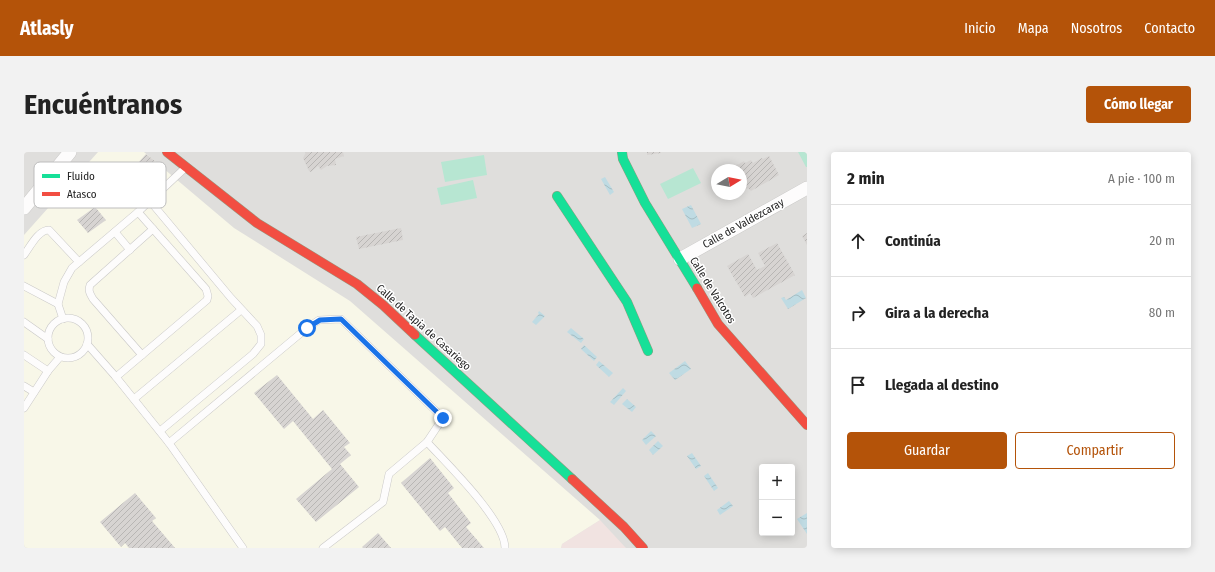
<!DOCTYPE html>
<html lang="es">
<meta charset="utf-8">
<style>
body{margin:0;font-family:"Fira Sans Condensed",sans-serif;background:#f2f2f2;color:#222}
.controls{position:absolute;right:12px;bottom:12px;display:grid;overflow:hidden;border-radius:4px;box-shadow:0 2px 10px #0003}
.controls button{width:36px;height:36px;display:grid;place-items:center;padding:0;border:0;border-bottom:1px solid #e0e0e0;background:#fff;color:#222;font:20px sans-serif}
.compass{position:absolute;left:687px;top:12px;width:36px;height:36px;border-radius:50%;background:#fff;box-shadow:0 2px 10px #0003;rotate:80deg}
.stop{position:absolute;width:12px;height:12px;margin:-9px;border:3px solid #1a73e8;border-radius:50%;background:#fff}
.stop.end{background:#1a73e8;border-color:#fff;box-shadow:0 1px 4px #0008}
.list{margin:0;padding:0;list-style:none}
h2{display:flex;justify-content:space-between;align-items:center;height:52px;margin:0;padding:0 16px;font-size:17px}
h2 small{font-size:13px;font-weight:400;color:#767676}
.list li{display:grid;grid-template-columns:26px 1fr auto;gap:12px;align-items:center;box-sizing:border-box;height:72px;padding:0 16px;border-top:1px solid #e0e0e0}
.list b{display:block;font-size:15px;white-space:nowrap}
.list em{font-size:13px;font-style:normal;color:#767676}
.actions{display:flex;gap:8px;padding:12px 16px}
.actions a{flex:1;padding:9px 0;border:1px solid #b45309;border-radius:4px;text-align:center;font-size:14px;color:#b45309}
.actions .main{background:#b45309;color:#fff}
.icon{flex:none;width:22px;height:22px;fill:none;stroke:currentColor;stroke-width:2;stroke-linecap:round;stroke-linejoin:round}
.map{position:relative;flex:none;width:783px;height:396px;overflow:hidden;border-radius:4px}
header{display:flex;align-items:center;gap:24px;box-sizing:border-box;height:56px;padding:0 20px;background:#b45309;color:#fff}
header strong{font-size:19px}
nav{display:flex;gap:22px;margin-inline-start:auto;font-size:14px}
.intro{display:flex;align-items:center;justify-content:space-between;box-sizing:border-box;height:96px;padding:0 24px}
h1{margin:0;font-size:28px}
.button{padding:10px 18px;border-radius:4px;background:#b45309;color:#fff;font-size:14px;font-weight:700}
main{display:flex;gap:24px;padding:0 24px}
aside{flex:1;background:#fff;border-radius:4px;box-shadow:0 2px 10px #0003}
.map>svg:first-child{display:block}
.residential{fill:#dfdedc;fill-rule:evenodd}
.commercial{fill:#f1e3e1}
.education{fill:#f8f7e8}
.pitch{fill:#b7e6d2}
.water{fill:url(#water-waves)}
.building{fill:url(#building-hatch)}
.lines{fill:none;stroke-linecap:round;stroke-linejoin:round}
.lane-casing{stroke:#c9c8c7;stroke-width:8}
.street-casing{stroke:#c9c8c7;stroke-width:14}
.fast-casing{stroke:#999a82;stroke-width:10}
.jam-casing{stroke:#999a82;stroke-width:10}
.lane{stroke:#fdfcfc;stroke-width:7}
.street{stroke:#fdfcfc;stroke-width:13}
.fast{stroke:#16e098;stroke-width:9}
.jam{stroke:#f24e42;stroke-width:9}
.route{stroke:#1a73e8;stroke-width:5}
.labels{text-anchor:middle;stroke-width:3;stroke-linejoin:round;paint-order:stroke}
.street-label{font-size:11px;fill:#222;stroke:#fff}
.key{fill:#fff;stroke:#bdbdbd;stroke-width:1}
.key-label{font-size:11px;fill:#222}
</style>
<header>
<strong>Atlasly</strong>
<nav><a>Inicio</a><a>Mapa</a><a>Nosotros</a><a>Contacto</a></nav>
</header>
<div class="intro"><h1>Encuéntranos</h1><a class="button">Cómo llegar</a></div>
<main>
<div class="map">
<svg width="783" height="396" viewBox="0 0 783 396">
<defs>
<pattern id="water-waves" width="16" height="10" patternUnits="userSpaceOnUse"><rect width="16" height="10" fill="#bfdbe3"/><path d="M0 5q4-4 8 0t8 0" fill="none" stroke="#a4bcc2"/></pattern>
<pattern id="building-hatch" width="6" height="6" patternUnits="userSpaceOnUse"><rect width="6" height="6" fill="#d7d4d2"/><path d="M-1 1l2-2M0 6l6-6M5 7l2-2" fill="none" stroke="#b8b6b4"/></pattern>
</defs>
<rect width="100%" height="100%" fill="#f0eeeb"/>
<path class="residential" d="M0,0H783V396H0ZM693,18H717V42H693ZM738,315H768V381H738Z"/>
<path class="commercial" d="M576,368L602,396H537L538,392Z"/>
<path class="education" d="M74,0H120L210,76L326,149L576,368L538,392L537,396H0V83Z"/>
<g class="pitch">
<path d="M774,0H783V15H782Z"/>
<path d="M460,3L463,23L421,30L417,10Z"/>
<path d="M669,16L677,31L644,47L636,32Z"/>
<path d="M449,28L453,46L417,53L413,36Z"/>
</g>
<g class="water">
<path d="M581,25L590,40L586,43L577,27Z"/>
<path d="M667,53L677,72L668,76L658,57Z"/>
<path d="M778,138L782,146L764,157L757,146L760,145L762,148Z"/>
<path d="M515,159L521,164L512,173L508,170L515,162L514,161Z"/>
<path d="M547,176L560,187L557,191L543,180Z"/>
<path d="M560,193L573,205L570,209L557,197Z"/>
<path d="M575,209L589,221L585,225L572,213Z"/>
<path d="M661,209L667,217L651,228L645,221Z"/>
<path d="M599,236L602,239L590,253L586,250Z"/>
<path d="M603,247L612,255L608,260L598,252Z"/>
<path d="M627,279L632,284L622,293L618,288Z"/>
<path d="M634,289L639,294L629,303L625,298Z"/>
<path d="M668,301L677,314L672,317L663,304Z"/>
<path d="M684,321L694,336L690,339L680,324Z"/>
<path d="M705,349L709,354L696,363L693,358Z"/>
<path d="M783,361V382L773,367Z"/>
</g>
<g class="building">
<path d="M282,0H319L320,4L311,7L312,13L303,14L297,18L294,14L287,20L285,19L279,6Z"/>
<path d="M623,0H637V1L623,3Z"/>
<path d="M122,2L131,9L111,31L104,25L100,30L95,27L101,21L103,23Z"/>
<path d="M745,4L755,23L727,39L724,36L717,40V18H712L710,15L720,9L721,11L727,8L729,11L738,6L739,7Z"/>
<path d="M71,55L82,68L64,81L53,68Z"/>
<path d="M377,76L379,88L335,97L332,85Z"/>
<path d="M783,81V93L778,84Z"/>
<path d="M753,91L771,123L729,146L726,141L721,145L703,114L724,102L733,118L741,114L734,101Z"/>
<path d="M253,223L289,267L299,258L326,291L320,295L327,303L316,312L335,335L292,370L272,347L308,317L269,269L260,277L230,241Z"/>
<path d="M406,306L430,336L424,341L447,371L442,375L460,396H438L421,375L416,379L377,331Z"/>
<path d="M111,341L132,366L128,369L151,396H105L101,391L97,395L76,370Z"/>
<path d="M354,381L367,396H339L338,395Z"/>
</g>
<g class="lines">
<g class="lane-casing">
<g id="lane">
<path d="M126,49L207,146L233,174L237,183V192L229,202L136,279"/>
<path d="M91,80L106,98"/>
<path d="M0,103C6,95 14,78 25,78L55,110"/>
<path d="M0,134L34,152"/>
<circle cx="44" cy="186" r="20"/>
<path d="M39,167L34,152L40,130L48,116L114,60L161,16"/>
<path d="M0,170L24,187"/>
<path d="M63,192L92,225L145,291L219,396"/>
<path d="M0,203L24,219"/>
<path d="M118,203L69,147C66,142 64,139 66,133L129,77"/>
<path d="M92,225L183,148L184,144L182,137L114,60"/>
<path d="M0,234L10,240"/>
<path d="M110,247L217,158"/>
<path d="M0,256L24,219L36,205"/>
<path d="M403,290C423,312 481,368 481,396"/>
<path d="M145,291L283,176L295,168L317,167L419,266L403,290L365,322L359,350L299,396"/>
</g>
</g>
<g class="street-casing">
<g id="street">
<path d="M0,56L46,0"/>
<path d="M656,107L783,36"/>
</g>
</g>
<g class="fast-casing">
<g id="fast">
<path d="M598,0L599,7L621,51L673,136"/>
<path d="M533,44L603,150L624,199"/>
<path d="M391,183L548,327"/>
</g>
</g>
<g class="jam-casing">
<g id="jam">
<path d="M143,0L233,71L333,132L359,153L391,183"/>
<path d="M673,136L694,172L783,273"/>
<path d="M548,327L600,375L619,396"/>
</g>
</g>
<use href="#lane" class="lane"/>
<use href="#street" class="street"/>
<use href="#fast" class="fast"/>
<use href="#jam" class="jam"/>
</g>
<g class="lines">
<path class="route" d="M283,176L296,168L317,167L419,266"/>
</g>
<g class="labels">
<g class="street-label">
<text transform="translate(719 71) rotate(-29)" y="4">Calle de Valdezcaray</text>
<text transform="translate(689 138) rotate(58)" y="4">Calle de Valcotos</text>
<text transform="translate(400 175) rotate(42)" y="4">Calle de Tapia de Casariego</text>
</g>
</g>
<rect x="10" y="10" width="132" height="46" rx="6" class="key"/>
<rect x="18" y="22" width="18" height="4" fill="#16e098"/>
<rect x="18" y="40" width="18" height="4" fill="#f24e42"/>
<g class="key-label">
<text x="43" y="28">Fluido</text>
<text x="43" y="46">Atasco</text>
</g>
</svg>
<div class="controls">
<button>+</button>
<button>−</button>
</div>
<svg class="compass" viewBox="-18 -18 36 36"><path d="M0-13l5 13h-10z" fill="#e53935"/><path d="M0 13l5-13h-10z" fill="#767676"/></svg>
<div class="stop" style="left:283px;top:176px"></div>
<div class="stop end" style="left:419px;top:266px"></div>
</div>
<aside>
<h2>2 min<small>A pie · 100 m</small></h2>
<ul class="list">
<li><svg class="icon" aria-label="ahead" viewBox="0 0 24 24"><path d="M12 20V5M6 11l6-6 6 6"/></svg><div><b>Continúa</b></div><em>20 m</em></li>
<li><svg class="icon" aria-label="right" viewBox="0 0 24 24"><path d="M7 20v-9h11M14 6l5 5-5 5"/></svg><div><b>Gira a la derecha</b></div><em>80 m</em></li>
<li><svg class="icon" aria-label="arrive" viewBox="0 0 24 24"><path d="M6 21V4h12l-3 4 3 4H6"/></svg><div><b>Llegada al destino</b></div></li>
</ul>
<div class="actions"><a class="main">Guardar</a><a>Compartir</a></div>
</aside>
</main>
